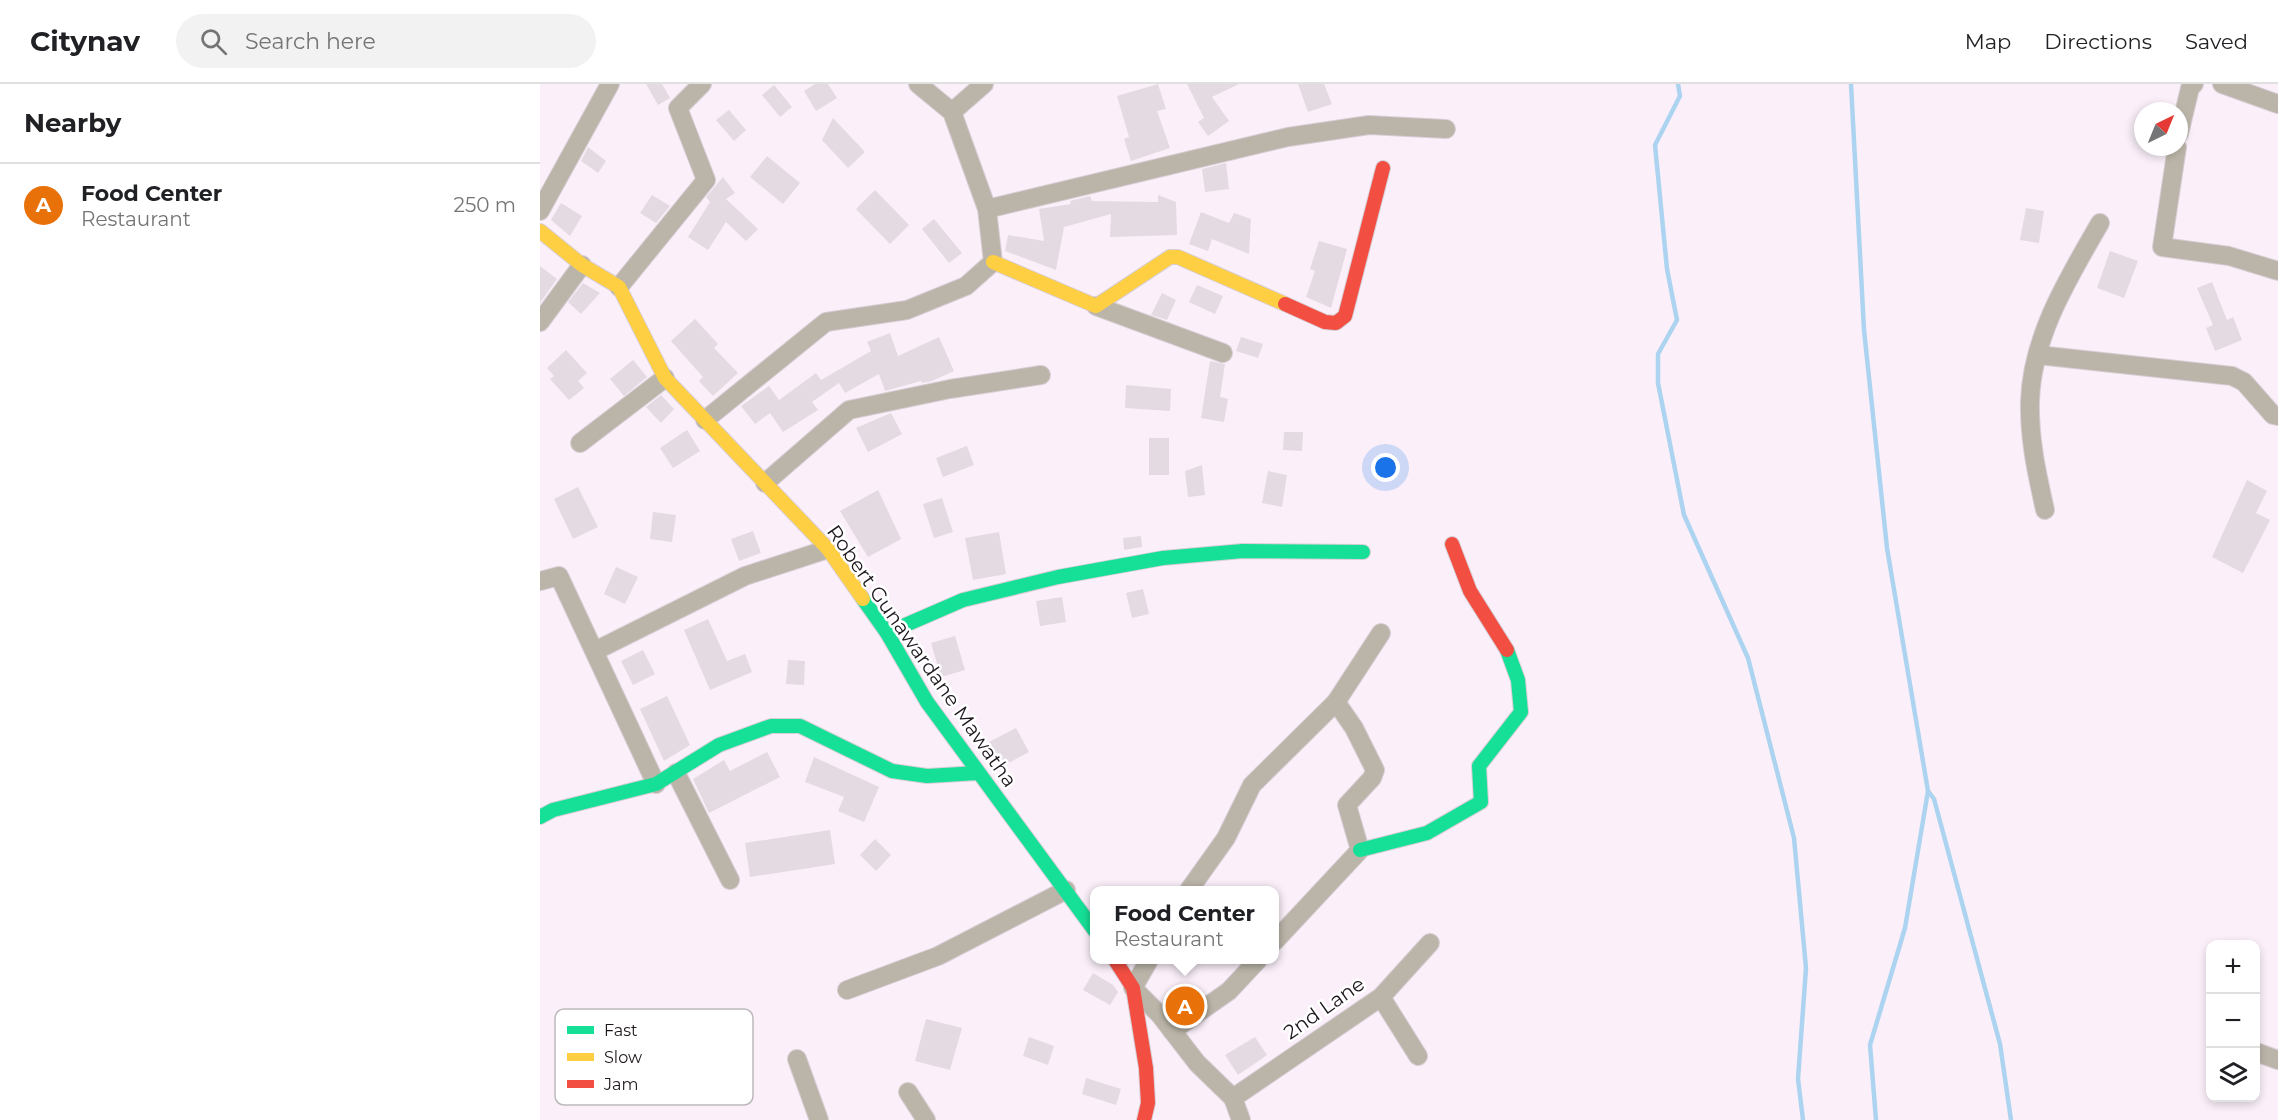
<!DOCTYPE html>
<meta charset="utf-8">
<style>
body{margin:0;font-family:Montserrat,sans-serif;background:#f2f2f2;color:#202124}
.controls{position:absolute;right:18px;bottom:18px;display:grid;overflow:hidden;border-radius:12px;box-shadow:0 3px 9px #0003}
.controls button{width:54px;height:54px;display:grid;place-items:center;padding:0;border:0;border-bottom:2px solid #e0e0e0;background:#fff;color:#202124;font:30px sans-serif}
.compass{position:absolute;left:1594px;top:18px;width:54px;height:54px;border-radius:50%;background:#fff;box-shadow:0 3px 9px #0003;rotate:43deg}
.you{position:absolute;left:846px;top:384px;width:21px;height:21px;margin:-15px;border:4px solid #fff;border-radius:50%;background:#1a73e8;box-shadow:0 0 0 9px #1a73e833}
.badge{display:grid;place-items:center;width:39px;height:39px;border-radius:50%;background:#6b636a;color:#fff;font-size:20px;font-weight:700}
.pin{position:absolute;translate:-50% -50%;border:3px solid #fff;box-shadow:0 2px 6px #0006}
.popup{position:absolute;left:550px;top:802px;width:189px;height:78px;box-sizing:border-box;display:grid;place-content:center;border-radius:12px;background:#fff;filter:drop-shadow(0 2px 4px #0005);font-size:20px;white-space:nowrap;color:#757577}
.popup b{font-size:22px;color:#202124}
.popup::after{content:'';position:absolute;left:50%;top:100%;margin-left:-12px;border:12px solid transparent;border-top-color:#fff}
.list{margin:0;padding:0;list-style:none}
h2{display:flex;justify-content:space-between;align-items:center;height:78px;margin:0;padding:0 24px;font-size:26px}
h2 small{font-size:20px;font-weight:400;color:#757577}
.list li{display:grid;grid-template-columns:39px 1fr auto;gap:18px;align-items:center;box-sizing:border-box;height:84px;padding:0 24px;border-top:2px solid #e0e0e0}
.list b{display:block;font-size:22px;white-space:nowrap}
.list p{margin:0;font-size:20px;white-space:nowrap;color:#757577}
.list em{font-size:20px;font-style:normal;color:#757577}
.icon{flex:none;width:33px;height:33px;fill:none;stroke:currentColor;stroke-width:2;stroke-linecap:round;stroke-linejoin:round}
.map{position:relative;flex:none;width:1738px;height:1036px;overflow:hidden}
header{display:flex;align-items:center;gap:36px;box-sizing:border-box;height:84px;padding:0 30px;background:#fff;border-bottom:2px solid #e0e0e0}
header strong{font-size:28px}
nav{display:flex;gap:33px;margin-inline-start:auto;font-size:21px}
.search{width:420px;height:54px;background:#f2f2f2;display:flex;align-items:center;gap:15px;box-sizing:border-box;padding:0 21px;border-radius:33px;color:#757577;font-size:22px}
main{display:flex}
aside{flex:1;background:#fff}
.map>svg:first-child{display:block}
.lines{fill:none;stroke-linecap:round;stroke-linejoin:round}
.stream{stroke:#acd3ef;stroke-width:4.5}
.building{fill:#e3dae2}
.street-casing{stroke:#d7ced6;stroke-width:20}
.fast-casing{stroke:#d7ced6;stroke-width:16}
.slow-casing{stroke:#d7ced6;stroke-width:16}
.jam-casing{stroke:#d7ced6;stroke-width:16}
.street{stroke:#bbb5a9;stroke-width:18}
.fast{stroke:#16e098;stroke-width:14}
.slow{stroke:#ffcf43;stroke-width:14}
.jam{stroke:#f24e42;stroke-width:14}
.labels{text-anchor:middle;stroke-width:5;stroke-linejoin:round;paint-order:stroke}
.street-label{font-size:20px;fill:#1e171d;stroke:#fff}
.key{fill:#fff;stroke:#bcb9bb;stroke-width:1.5}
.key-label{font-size:16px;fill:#1e171d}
</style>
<header>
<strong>Citynav</strong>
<div class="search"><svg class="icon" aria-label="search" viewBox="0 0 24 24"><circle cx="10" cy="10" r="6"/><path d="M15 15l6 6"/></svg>Search here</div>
<nav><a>Map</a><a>Directions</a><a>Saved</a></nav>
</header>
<main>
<aside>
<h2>Nearby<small></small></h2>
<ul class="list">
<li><span class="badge" style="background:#e8710a">A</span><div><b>Food Center</b><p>Restaurant</p></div><em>250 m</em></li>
</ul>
</aside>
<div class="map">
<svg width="1738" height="1036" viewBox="0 0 1738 1036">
<rect width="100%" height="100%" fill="#fbf0fa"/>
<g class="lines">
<g class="stream">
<path d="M1138,0L1140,12L1115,61L1127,185L1137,236L1118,270V299L1144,431L1208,574L1254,754L1266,884L1258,995L1263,1036"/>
<path d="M1311,0L1324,246L1347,464L1388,707L1365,844L1330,961L1336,1036"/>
<path d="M1388,707L1394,715L1460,960L1471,1036"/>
</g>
</g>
<g class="building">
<path d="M106,0H122L130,14L118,21Z"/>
<path d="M275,0H288L297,14L276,27L264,7Z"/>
<path d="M618,0L626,25L617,27L630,64L591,77L584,55L589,53L577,12Z"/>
<path d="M647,0H699L672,13L689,37L668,52L658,38L664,34Z"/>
<path d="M758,0H784L792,20L768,28Z"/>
<path d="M234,1L252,23L240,33L222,11Z"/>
<path d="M189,26L206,46L194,57L176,36Z"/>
<path d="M293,34L325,68L308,84L282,56Z"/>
<path d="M48,63L66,77L58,89L41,77Z"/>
<path d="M227,72L260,99L243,120L210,93Z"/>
<path d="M686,79L689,105L665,108L662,85Z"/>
<path d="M183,93L195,109L186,115L218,145L206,157L186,138L168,166L148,153L170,118L166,113Z"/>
<path d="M335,106L369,141L350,160L316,125Z"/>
<path d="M112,111L130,122L116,139L100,129Z"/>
<path d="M618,111L636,118L637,151L570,153L571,130L524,143L516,186L465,167L468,151L504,157L499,125L531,120L530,117L550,112L552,117L618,118Z"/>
<path d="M21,119L42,132L30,152L11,136Z"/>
<path d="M1486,124L1504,127L1499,159L1480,156Z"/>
<path d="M661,128L689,139L694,129L711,135L709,170L672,155L668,167L649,160Z"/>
<path d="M394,135L422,169L409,179L382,145Z"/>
<path d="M779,157L807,165L791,224L766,213L775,187L770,185Z"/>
<path d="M1570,167L1598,177L1584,214L1557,204Z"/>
<path d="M0,182L17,195L0,219Z"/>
<path d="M1672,198L1687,236L1693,233L1702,256L1675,267L1666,244L1673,241L1657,204Z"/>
<path d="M43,199L60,209L41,230L28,218Z"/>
<path d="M657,201L683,212L675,230L649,218Z"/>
<path d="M622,209L636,216L627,236L611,231Z"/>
<path d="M155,235L178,260L174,264L198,289L173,312L159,297L163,293L131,257Z"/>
<path d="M350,249L358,272L399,253L414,287L392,297L382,299L381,297L345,307L339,290L305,309L299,299L272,318L278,326L243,348L230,329L215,340L201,322L229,302L239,316L276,289L281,296L331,267L327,258Z"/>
<path d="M701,253L723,260L718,274L696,267Z"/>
<path d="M26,266L47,289L38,297L44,304L29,316L10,295L14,292L7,284Z"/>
<path d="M93,276L107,293L84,312L70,295Z"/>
<path d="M670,277L685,280L680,313L688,315L684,338L661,334Z"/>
<path d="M586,301L631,305L630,327L585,324Z"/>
<path d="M121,311L134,325L121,339L106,323Z"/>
<path d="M351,329L362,350L328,368L316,344Z"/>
<path d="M147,346L160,367L133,384L120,364Z"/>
<path d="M744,348H763L762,367L743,366Z"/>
<rect x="609" y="354" width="20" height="37"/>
<path d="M427,362L434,381L403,393L396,374Z"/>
<path d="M662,381L665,411L648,413L645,387Z"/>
<path d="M728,387L747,391L742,423L722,419Z"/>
<path d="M1707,396L1727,407L1716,429L1730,436L1703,489L1672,473Z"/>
<path d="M38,403L58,443L33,455L14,415Z"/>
<path d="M338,406L361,455L328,473L300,427Z"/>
<path d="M402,414L413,448L394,454L383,420Z"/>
<path d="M113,428L136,431L132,458L110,455Z"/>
<path d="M213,447L221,469L199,477L191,455Z"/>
<path d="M459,448L466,490L433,496L425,454Z"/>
<path d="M601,452L602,463L584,466L583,454Z"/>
<path d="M76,483L98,493L85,520L64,510Z"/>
<path d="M603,505L609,530L592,534L586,509Z"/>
<path d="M522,513L526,538L500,542L496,517Z"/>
<path d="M168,535L187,577L205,570L212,588L170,606L144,546Z"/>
<path d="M415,552L425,586L401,593L391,559Z"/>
<path d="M103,566L115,590L93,601L81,577Z"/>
<path d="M248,576L265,577L264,601L246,600Z"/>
<path d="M127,612L150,661L124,677L100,625Z"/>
<path d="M476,644L489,668L461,683L449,658Z"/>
<path d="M227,668L240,693L169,729L153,695L184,676L190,687Z"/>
<path d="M274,673L339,703L324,738L298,727L304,713L265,698Z"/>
<path d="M290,746L295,780L210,793L205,759Z"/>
<path d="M335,755L351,771L336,787L320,771Z"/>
<path d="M553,889L573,901L578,908L570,921L543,906Z"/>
<path d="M386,935L422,944L410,986L375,977Z"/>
<path d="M489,953L514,962L508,981L483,972Z"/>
<path d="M715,953L727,971L698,991L685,971Z"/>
<path d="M546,994L581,1005L576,1021L542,1010Z"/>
</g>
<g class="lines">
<g class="street-casing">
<g id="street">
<path d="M1682,0L1738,20"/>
<path d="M412,28L444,0"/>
<path d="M1639,50L1650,4L1654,0"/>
<path d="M1637,63L1622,163L1689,172L1738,187"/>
<path d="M447,125L748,53L829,41L906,45"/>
<path d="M0,127L70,0"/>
<path d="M79,203L166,96L138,24L162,0"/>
<path d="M556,222L683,269"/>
<path d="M0,238L42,181"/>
<path d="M1498,271L1692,292L1704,298L1733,331L1738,332"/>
<path d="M165,336L286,238L367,226L426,202L453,178L447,125L412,28L378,0"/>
<path d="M40,359L125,294"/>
<path d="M225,399L309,326L410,305L501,291"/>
<path d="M1505,426C1497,390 1489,355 1490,317C1492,252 1529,193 1560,139"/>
<path d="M0,497L19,492L116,700"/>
<path d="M55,567L205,492L288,465"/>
<path d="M136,689L190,796"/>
<path d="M649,806L686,754L712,701L796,618L841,549"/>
<path d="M735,857L820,766L807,721L832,694L835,686L814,644L796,618"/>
<path d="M609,876L593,904L620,931L657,979L693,1014L701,1036"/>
<path d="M307,906L398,872L526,806"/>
<path d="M841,913L878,972"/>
<path d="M632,947L689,907L718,876"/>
<path d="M1716,968L1738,976"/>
<path d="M257,975L279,1036"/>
<path d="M368,1008L386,1036"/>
<path d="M693,1014L841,913L890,859"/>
</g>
</g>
<g class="fast-casing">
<g id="fast">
<path d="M323,515L347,549L387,618L555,847"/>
<path d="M347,549L423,516L518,493L623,474L703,467L823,468"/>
<path d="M0,733L13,726L116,700L179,661L231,642H260L352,687L387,692L438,689"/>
<path d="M820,766L887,749L941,718L939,682L981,628L978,596L967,566"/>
</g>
</g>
<g class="slow-casing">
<g id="slow">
<path d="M0,147L42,181L79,203L125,294L288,465L323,515"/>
<path d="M453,178L556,222L630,173H638L745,220"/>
</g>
</g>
<g class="jam-casing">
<g id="jam">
<path d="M745,220L785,238L796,239L805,232L843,84"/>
<path d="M912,460L930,507L967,566"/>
<path d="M575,876L593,904L606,984L608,1019L604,1036"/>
</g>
</g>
<use href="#street" class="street"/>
<use href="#fast" class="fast"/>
<use href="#slow" class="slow"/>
<use href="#jam" class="jam"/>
</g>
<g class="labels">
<g class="street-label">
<text transform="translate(382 572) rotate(55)" y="7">Robert Gunawardane Mawatha</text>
<text transform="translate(784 924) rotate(-35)" y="7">2nd Lane</text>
</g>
</g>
<rect x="15" y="925" width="198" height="96" rx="9" class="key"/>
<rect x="27" y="942" width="27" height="8" fill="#16e098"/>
<rect x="27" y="969" width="27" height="8" fill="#ffcf43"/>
<rect x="27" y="996" width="27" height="8" fill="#f24e42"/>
<g class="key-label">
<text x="64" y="952">Fast</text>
<text x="64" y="979">Slow</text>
<text x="64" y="1006">Jam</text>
</g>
</svg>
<div class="controls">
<button>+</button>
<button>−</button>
<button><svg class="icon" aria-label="layers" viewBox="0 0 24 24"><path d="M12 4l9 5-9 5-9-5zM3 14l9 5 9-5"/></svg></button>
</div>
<svg class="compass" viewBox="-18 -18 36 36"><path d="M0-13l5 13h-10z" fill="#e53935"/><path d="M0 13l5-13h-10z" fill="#757577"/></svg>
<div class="you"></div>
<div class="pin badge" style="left:645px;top:922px;background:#e8710a">A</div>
<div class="popup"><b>Food Center</b>Restaurant</div>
</div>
</main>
